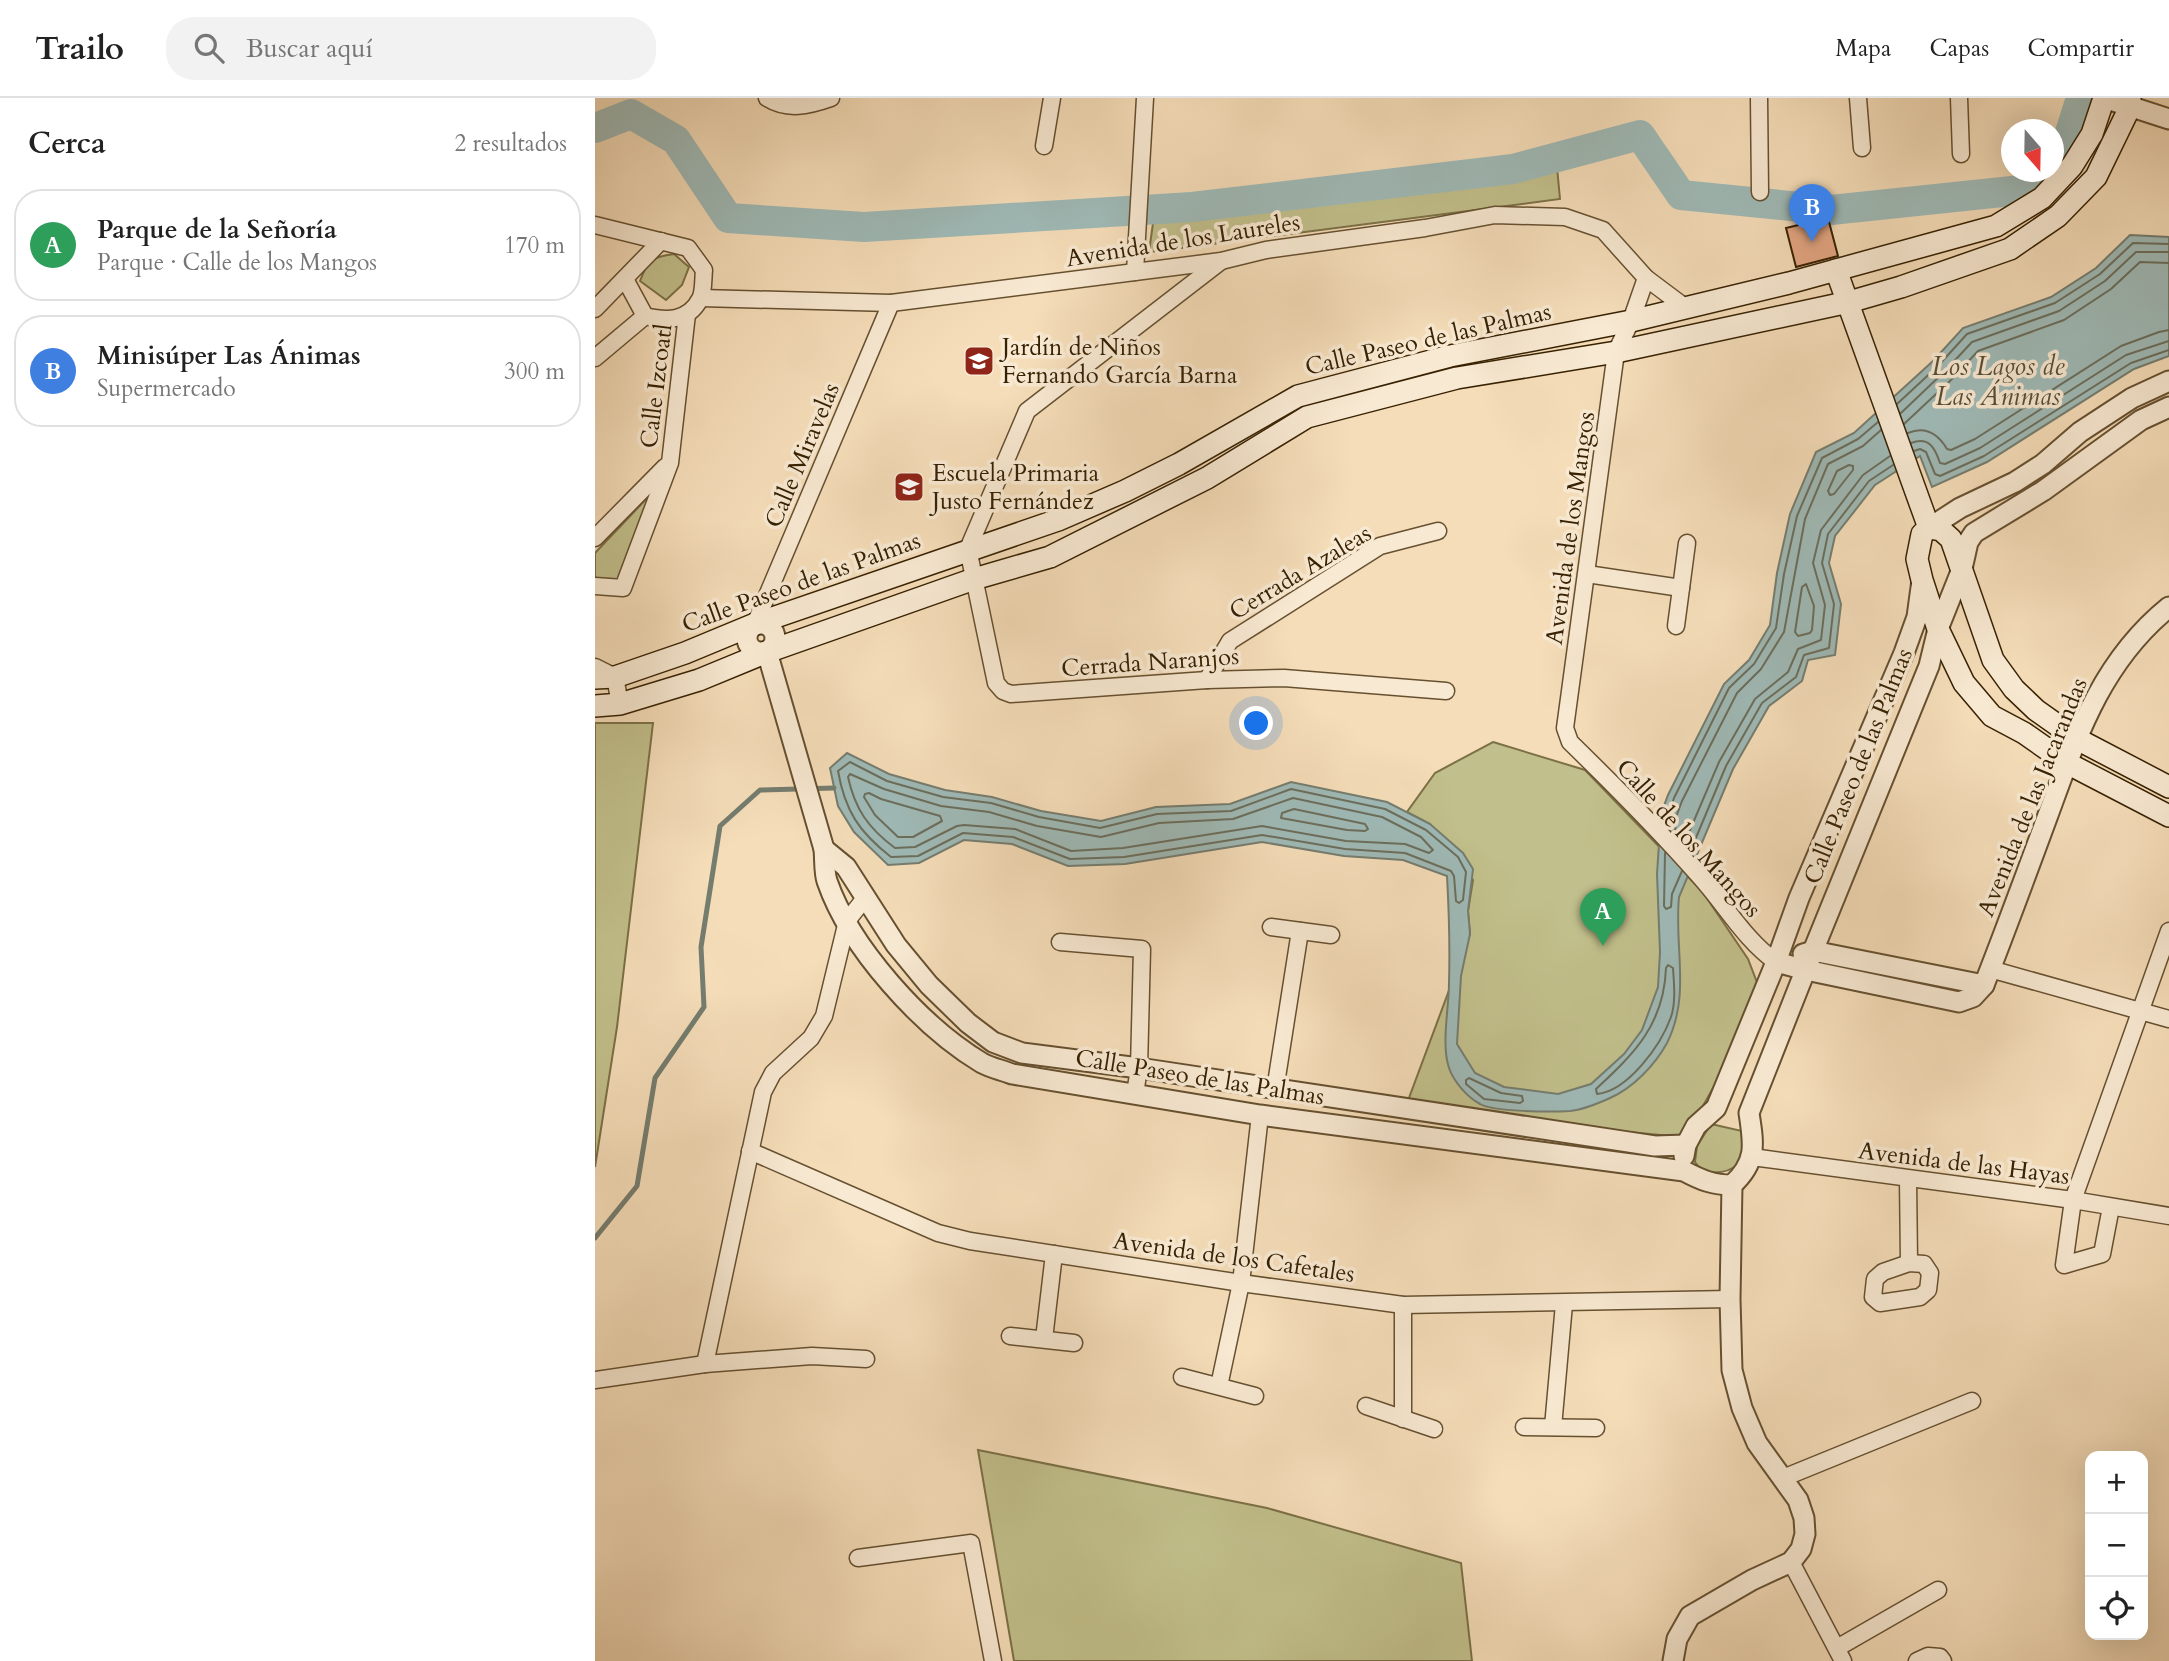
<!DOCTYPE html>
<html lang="es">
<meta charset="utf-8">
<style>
body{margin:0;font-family:Cardo,serif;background:#f2f2f2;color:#222}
.controls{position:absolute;right:21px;bottom:21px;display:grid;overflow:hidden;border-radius:14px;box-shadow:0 7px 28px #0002}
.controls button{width:63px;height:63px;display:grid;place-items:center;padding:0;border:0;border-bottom:2px solid #e0e0e0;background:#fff;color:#222;font:35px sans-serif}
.compass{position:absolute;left:1406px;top:21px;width:63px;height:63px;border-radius:50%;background:#fff;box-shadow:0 7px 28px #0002;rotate:160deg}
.you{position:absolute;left:662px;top:626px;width:24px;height:24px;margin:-18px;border:5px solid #fff;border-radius:50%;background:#1a73e8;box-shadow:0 0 0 10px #1a73e833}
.badge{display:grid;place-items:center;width:46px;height:46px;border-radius:50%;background:#d93025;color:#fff;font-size:23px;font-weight:700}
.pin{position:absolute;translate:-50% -58px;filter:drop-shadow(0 2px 4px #0008)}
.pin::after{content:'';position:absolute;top:37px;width:24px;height:21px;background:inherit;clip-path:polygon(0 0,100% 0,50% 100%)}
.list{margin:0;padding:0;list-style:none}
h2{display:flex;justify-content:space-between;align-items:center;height:91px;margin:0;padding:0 28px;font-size:30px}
h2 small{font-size:23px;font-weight:400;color:#767676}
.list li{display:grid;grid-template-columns:46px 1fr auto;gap:21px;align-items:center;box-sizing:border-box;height:112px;margin:0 14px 14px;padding:0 14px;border:2px solid #e0e0e0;border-radius:28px}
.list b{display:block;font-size:26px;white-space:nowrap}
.list p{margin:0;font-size:23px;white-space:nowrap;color:#767676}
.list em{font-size:23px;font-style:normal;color:#767676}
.icon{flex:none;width:38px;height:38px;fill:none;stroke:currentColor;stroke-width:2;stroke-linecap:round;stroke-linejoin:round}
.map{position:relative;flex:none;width:1574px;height:1563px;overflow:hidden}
header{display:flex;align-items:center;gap:42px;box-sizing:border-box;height:98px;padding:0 35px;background:#fff;border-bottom:2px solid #e0e0e0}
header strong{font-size:33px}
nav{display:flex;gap:38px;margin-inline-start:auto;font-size:24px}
.search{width:490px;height:63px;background:#f2f2f2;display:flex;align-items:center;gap:18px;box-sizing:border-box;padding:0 24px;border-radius:28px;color:#767676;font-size:26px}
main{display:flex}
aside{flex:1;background:#fff}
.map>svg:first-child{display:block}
.green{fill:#c1bf8b;stroke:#7c7046;stroke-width:2}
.water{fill:#9fbab7;stroke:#757d6f;stroke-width:2}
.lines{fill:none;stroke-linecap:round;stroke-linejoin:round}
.shore{stroke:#6b6e5c;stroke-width:2}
.stream{stroke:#757d6f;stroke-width:5}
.river{stroke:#9fbab7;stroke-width:30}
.building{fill:#e5a784;stroke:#372102;stroke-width:2}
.minor-casing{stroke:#665030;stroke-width:19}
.tertiary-casing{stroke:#665030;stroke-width:23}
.secondary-casing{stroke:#372102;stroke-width:24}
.minor{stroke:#f8e9d2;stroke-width:16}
.tertiary{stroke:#f8e9d2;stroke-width:19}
.secondary{stroke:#f8e9d2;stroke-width:21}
.labels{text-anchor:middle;stroke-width:7;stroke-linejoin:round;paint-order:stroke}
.street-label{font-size:24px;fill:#372102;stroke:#f8e9d2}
.poi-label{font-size:24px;fill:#372102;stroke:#f8e9d2;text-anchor:start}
.water-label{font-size:26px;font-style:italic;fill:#564f38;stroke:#f8e9d2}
</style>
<header>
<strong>Trailo</strong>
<div class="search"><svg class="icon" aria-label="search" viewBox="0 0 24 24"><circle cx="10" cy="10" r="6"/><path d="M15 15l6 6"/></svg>Buscar aquí</div>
<nav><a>Mapa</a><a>Capas</a><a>Compartir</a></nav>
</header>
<main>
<aside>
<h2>Cerca<small>2 resultados</small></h2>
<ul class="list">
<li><span class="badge" style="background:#2e9e5b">A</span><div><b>Parque de la Señoría</b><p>Parque · Calle de los Mangos</p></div><em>170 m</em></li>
<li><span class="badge" style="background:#3f7fe0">B</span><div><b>Minisúper Las Ánimas</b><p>Supermercado</p></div><em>300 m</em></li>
</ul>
</aside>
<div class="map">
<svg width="1574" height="1563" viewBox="0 0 1574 1563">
<rect width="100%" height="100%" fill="#f5ddb9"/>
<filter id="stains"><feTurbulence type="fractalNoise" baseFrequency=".00286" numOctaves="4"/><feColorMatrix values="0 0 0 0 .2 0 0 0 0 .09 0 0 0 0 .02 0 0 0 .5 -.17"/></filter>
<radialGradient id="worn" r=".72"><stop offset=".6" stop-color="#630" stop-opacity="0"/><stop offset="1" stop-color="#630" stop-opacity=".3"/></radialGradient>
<g class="green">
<path d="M962,69L965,101L554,154L559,118Z"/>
<path d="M79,156L94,169L87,187L71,202L45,183C53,162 56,159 79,156Z"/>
<path d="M55,397L21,485L0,483V455Z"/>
<path d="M0,625H58L22,929L0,1069Z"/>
<path d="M898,644L990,672L1107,793L1153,861L1163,887C1143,941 1122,992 1087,1039L926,1024L811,1008L875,836L873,813L878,782L835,726L812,714L840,675Z"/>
<path d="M1116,1026L1147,1033C1157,1064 1137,1079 1107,1073L1100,1064L1102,1048Z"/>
<path d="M383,1352L672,1410L866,1465L877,1563H419Z"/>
</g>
<path class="water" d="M1535,137L1574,139V258L1539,271L1392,364L1337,389L1325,358L1280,387L1240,438L1234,465L1246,506L1240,557L1213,562L1207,583L1174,608L1138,671L1084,799C1079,850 1096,897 1072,945C1060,967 1038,990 1015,1000C1004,1005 987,1012 975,1013C957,1014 898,1014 885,1006C872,999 859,984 854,970C846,946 854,910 854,885C855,850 854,814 852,778L808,762L749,758L667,744L530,766L473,768L417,746L369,742L324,765L293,767L259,734L243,708L235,670L252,655L294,676L350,692L397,699L446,713L506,723L561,709L635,706L696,684L792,704L835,726L868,755L878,771L873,813L875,836L866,878L862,946L880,975L909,989L963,996L996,986L1029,956L1047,932L1063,889L1065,854L1062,776L1066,716L1073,697L1129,586L1154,562L1175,527L1182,475L1195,416L1221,354L1259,335L1338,263L1368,230L1456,199L1501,170Z"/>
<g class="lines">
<g class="shore">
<path d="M1302,306L1343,268L1372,236L1460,205L1505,176L1538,145L1574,146"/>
<path d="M1306,315L1349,274L1377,244L1464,213L1510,183L1541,154H1574"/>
<path d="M1309,326L1356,282L1383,253L1469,222L1516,191L1545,164L1574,165"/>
<path d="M1313,335C1330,328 1343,336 1352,351L1356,352L1380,341L1526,248L1564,234L1574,232"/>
<path d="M1316,345C1334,338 1340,350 1345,365L1350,366L1385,350L1531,257L1574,243"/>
<path d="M1319,353L1325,351L1331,354L1340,376L1345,378L1389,358L1536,265L1574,252"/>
<path d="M1254,367L1258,368V372L1239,396L1235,397L1233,393L1242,373Z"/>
<path d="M1211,486L1219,508L1217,532L1215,535L1203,538L1200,534L1207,489Z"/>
<path d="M255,664L292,683L348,699L396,705L444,719L505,730L562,716L636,713L696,691L790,711L831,732L863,759L871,774L868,802L864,805L861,803L859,778L856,773L810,755L750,751L667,737L529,759L475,761L418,739L368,735L323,758L296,759C264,734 250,713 243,673Z"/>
<path d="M255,676L289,691L346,708L394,714L442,728L506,739L564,725L638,721L698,700L787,719L826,739L838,752L834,755L810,746L751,743L667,728L528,750L476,753L420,731L369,727L362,728L320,749L300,750C273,730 260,711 253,679Z"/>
<path d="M274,695L286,701L345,718L347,723L318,739H303L280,717L269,699L270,696Z"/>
<path d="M699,711L770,726L773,731L770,733L752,732L686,720L687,715Z"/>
<path d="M1072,728L1073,717L1079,700L1134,590L1159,566L1181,530L1189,476L1202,418L1227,360L1263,341L1283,324"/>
<path d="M1080,737L1081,719L1087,703L1142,595L1166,571L1189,534L1210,421L1233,366L1268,348L1286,332"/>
<path d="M1089,746L1124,664L1160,601L1193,574L1203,551L1226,542L1230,507L1218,465L1226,432L1268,377L1295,358"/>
<path d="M1095,754L1131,668L1167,605L1201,579L1209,557L1234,550L1239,506L1227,465L1233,436L1274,383L1298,367"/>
<path d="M1070,755L1069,808L1071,811L1076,809L1077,796L1087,773"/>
<path d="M1073,867L1078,870C1079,886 1081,904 1076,919C1066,947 1033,993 1002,996L1001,991C1040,955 1069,926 1071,870Z"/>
<path d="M874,980L906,995L927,998L928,1003L925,1005L889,1001L871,986V982Z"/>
</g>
<path class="stream" d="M0,1140L42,1088L60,980L109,909L106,849L125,728L165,692L239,690"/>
<g class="river">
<path d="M0,30L36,16L81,42L133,120L269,129L597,109L918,71L1045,37L1086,97L1236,112L1436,91L1450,74"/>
<path d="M1458,63L1471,47L1486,0"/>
</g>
</g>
<path class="building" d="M1233,120L1243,158L1201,169L1191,130Z"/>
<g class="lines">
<g class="minor-casing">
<g id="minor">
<path d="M172,0C193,13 213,8 236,0"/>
<path d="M1164,0L1165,94"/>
<path d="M1263,0L1267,50"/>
<path d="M1364,0L1366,56"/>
<path d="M449,48L457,0"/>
<path d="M0,127L93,150L109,172C108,180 109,194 105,201C93,224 71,223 50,218L30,181"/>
<path d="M625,164L432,313L373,451L401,585L408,593L416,596L612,582L689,580L851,593"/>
<path d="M540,174L550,0"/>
<path d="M1051,180L1036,223L1021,254L970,630L975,644C1020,688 1064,732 1106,780C1131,808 1150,842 1181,864"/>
<path d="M106,200L296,205L626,163L671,152L830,130L900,117L970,119L1008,132L1051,180L1091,210"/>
<path d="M0,211L66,143"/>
<path d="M0,260L50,218"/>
<path d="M0,440L70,369"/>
<path d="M992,476L1086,490"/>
<path d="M0,488L28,490L75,365L92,216"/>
<path d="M160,526L296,205"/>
<path d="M1081,528L1092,445"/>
<path d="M0,569L20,579L25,606"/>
<path d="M612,582L635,543L785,448L843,433"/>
<path d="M676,829L736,837"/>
<path d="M465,844L547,851L544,970L540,996"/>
<path d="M1395,871L1574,921"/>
<path d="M680,992L705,833"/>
<path d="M155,1053L343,1135L375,1143L646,1185L808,1207L1135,1201"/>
<path d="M1157,1059L1478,1102L1574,1118"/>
<path d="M1313,1081L1314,1165"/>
<path d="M1516,1109L1507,1156L1469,1167L1478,1102L1574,833"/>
<path d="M1314,1165L1329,1166L1335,1175L1333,1192L1325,1199L1285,1205L1278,1199L1280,1181L1288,1174Z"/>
<path d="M808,1207V1321"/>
<path d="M415,1238L479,1245"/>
<path d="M449,1241L459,1156"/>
<path d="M110,1266L168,994L178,975L216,940L229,918L252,823L270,800"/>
<path d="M587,1279L660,1298"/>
<path d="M0,1282L110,1266L217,1258L271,1261"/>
<path d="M624,1288L646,1185L665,1017"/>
<path d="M771,1308L839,1331"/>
<path d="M929,1329L1001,1330"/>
<path d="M958,1329L969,1206"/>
<path d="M1188,1380L1377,1303"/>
<path d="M263,1460L376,1445L398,1563"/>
<path d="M1196,1464L1248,1563"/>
<path d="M1242,1550L1343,1492"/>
<path d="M1322,1563L1333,1558L1345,1559L1348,1563"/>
</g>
</g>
<g class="tertiary-casing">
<g id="tertiary">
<path d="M1509,0L1574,21"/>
<path d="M1334,430L1365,410L1420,384L1448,366L1485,334L1537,300L1574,283"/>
<circle cx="166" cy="540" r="14"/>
<path d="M172,554L229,751C230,761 229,774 232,783C255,850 327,929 387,965C396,970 407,972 417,976L665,1017L1089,1073C1106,1082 1118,1087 1137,1087C1162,1064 1159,1047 1154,1015L1218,853L1334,568L1343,531L1367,471L1373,444L1379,435L1448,393L1546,322L1574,309"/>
<path d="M229,751L251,769L301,847L334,887L373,925L398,944L427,955L544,970L1060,1048L1091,1047"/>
<path d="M1208,856L1218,853L1389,887"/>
<path d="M1181,864L1211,872L1364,904L1378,899L1389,887C1411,831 1432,774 1453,717C1482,638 1506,564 1574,509"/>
<path d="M1089,1058L1091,1047L1101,1028L1121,1010L1181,864L1204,800L1309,555L1322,519L1327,482"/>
<path d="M1078,1563L1082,1541L1095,1518L1157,1482L1196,1464L1206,1451L1210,1436L1209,1420L1203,1402L1162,1345L1147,1310L1137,1272L1135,1201L1137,1087"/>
</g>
</g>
<g class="secondary-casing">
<g id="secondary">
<path d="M1241,172L1334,430"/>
<path d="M1334,430L1327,436L1322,461L1327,482L1343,531L1369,585L1397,618L1429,635L1472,665L1574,718"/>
<path d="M1334,430L1346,432L1356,441L1398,562L1419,591L1441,612L1482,641L1574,689"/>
<path d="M0,580L20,579L90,555L160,526L463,422L530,393L584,366L703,298L855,258L1036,223L1194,185L1401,128L1447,100L1477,68L1497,36L1509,0"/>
<path d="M0,608L25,606L104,582L172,554L379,481L455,459L612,380L712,319L862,280L1021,254L1254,204L1306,189L1415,151L1463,118L1501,79L1535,9V0"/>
</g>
</g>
<use href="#minor" class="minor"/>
<use href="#tertiary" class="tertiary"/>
<use href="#secondary" class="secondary"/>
</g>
<defs>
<g id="school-square" transform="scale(1.575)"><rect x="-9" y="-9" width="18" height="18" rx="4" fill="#8f2418" stroke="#f8e9d2"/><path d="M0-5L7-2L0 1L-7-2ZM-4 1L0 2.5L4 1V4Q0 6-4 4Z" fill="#fff"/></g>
</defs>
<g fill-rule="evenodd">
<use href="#school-square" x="384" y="263"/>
<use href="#school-square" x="314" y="389"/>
</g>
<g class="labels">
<g class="street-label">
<text transform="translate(588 142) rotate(-9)" y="8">Avenida de los Laureles</text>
<text transform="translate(833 241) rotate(-13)" y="8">Calle Paseo de las Palmas</text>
<text transform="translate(61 288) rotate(-83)" y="8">Calle Izcoatl</text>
<text transform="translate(207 357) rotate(-67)" y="8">Calle Miravelas</text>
<text transform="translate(975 430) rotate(-82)" y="8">Avenida de los Mangos</text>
<text transform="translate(705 474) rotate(-31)" y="8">Cerrada Azaleas</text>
<text transform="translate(206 484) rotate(-20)" y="8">Calle Paseo de las Palmas</text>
<text transform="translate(555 564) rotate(-4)" y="8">Cerrada Naranjos</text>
<text transform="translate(1263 668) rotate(-68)" y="8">Calle Paseo de las Palmas</text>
<text transform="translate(1437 699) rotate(-68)" y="8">Avenida de las Jacarandas</text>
<text transform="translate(1094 740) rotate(48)" y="8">Calle de los Mangos</text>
<text transform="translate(605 979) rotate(9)" y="8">Calle Paseo de las Palmas</text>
<text transform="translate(1369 1065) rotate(7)" y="8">Avenida de las Hayas</text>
<text transform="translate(639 1159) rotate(8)" y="8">Avenida de los Cafetales</text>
</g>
<g class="poi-label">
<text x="407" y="257">Jardín de Niños<tspan x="407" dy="28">Fernando García Barna</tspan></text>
<text x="337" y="383">Escuela Primaria<tspan x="337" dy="28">Justo Fernández</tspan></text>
</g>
<g class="water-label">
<text x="1403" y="277">Los Lagos de<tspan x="1403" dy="30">Las Ánimas</tspan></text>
</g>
</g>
<rect width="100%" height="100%" filter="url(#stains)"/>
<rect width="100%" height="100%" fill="url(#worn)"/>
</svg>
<div class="controls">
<button>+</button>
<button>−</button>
<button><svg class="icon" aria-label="locate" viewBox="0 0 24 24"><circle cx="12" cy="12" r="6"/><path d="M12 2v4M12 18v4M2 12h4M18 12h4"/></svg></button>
</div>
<svg class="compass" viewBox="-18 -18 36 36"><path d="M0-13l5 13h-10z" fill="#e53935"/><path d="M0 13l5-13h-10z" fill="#767676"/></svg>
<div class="you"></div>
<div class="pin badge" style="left:1008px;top:848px;background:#2e9e5b">A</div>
<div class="pin badge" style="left:1217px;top:144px;background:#3f7fe0">B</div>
</div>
</main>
